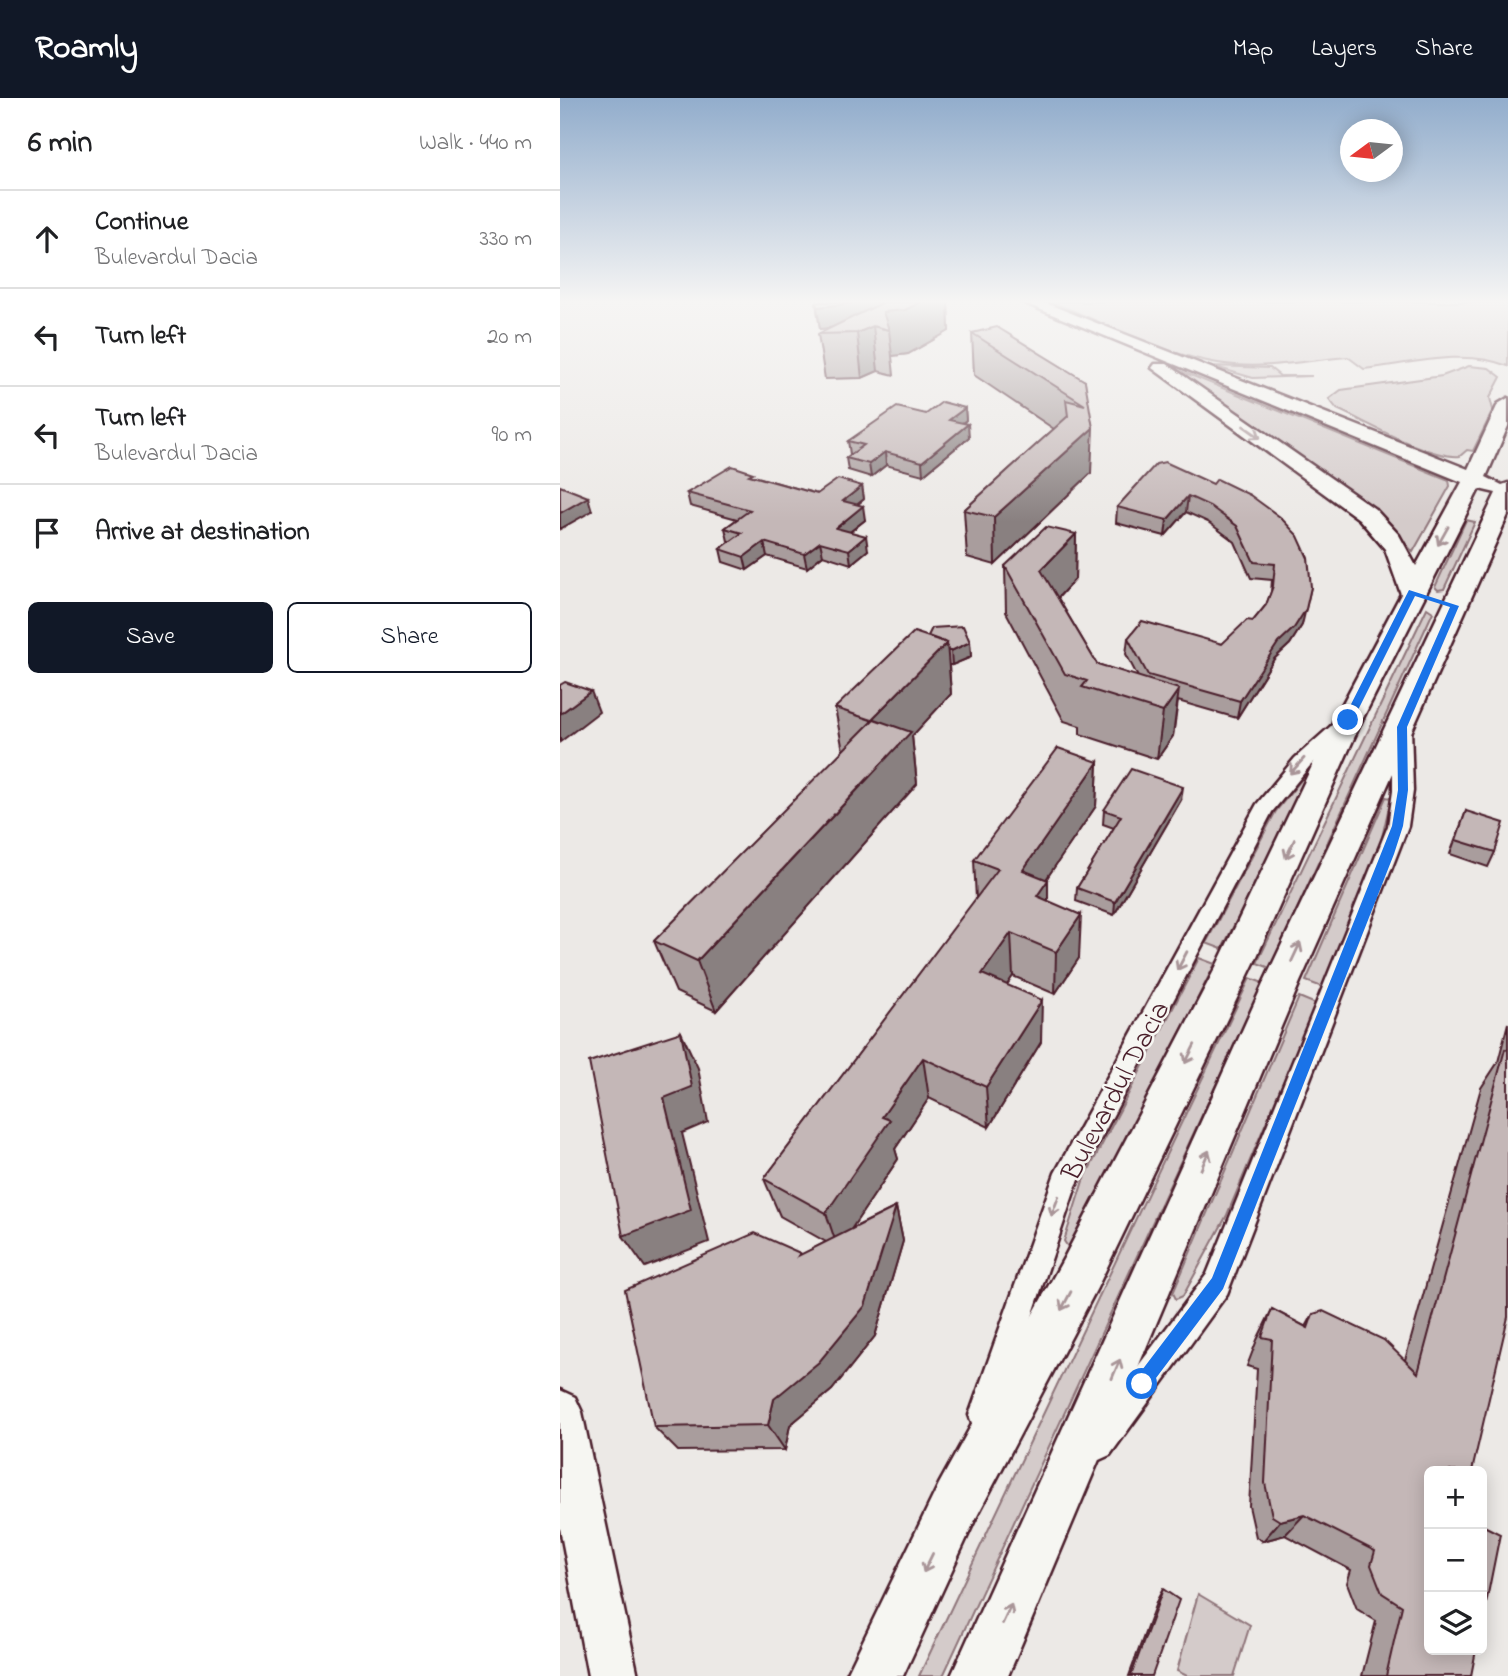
<!DOCTYPE html>
<meta charset="utf-8">
<style>
body{margin:0;font-family:"Indie Flower",sans-serif;background:#f2f2f2;color:#202124}
.controls{position:absolute;right:21px;bottom:21px;display:grid;overflow:hidden;border-radius:10px;box-shadow:0 4px 18px #0003}
.controls button{width:63px;height:63px;display:grid;place-items:center;padding:0;border:0;border-bottom:2px solid #e0e0e0;background:#fff;color:#202124;font:35px sans-serif}
.compass{position:absolute;left:780px;top:21px;width:63px;height:63px;border-radius:50%;background:#fff;box-shadow:0 4px 18px #0003;rotate:255deg}
.stop{position:absolute;width:21px;height:21px;margin:-16px;border:5px solid #1a73e8;border-radius:50%;background:#fff}
.stop.end{background:#1a73e8;border-color:#fff;box-shadow:0 2px 7px #0008}
.list{margin:0;padding:0;list-style:none}
h2{display:flex;justify-content:space-between;align-items:center;height:91px;margin:0;padding:0 28px;font-size:30px}
h2 small{font-size:23px;font-weight:400;color:#757577}
.list li{display:grid;grid-template-columns:46px 1fr auto;gap:21px;align-items:center;box-sizing:border-box;height:98px;padding:0 28px;border-top:2px solid #e0e0e0}
.list b{display:block;font-size:26px;white-space:nowrap}
.list p{margin:0;font-size:23px;white-space:nowrap;color:#757577}
.list em{font-size:23px;font-style:normal;color:#757577}
.actions{display:flex;gap:14px;padding:21px 28px}
.actions a{flex:1;padding:16px 0;border:2px solid #111827;border-radius:10px;text-align:center;font-size:24px;color:#111827}
.actions .main{background:#111827;color:#fff}
.icon{flex:none;width:38px;height:38px;fill:none;stroke:currentColor;stroke-width:2;stroke-linecap:round;stroke-linejoin:round}
.map{position:relative;flex:none;width:948px;height:1578px;overflow:hidden}
header{display:flex;align-items:center;gap:42px;box-sizing:border-box;height:98px;padding:0 35px;background:#111827;color:#fff}
header strong{font-size:33px}
nav{display:flex;gap:38px;margin-inline-start:auto;font-size:24px}
main{display:flex}
aside{flex:1;background:#fff}
.map>svg:first-child{display:block}
.green{fill:#d4cbca;stroke:#8f757a;stroke-width:2}
.lines{fill:none;stroke-linecap:round;stroke-linejoin:round}
.minor-casing{stroke:#4a1f2b;stroke-width:5}
.secondary-casing{stroke:#4a1f2b;stroke-width:5}
.primary-casing{stroke:#4a1f2b;stroke-width:5}
.minor{fill:#f6f6f2;fill-rule:evenodd}
.secondary{fill:#f6f6f2;fill-rule:evenodd}
.primary{fill:#f6f6f2;fill-rule:evenodd}
.wall{fill:#a99d9d;stroke:#4a1f2b;stroke-width:2}
.shaded-wall{fill:#898080;stroke:#4a1f2b;stroke-width:2}
.building{fill:#c4b7b7;stroke:#4a1f2b;stroke-width:2}
.oneway{stroke:#a99598}
.route{fill:#1a73e8}
.labels{text-anchor:middle;stroke-width:5;stroke-linejoin:round;paint-order:stroke}
.street-label{font-size:28px;fill:#4a1f2b;stroke:#f6f6f2}
</style>
<header>
<strong>Roamly</strong>
<nav><a>Map</a><a>Layers</a><a>Share</a></nav>
</header>
<main>
<aside>
<h2>6 min<small>Walk · 440 m</small></h2>
<ul class="list">
<li><svg class="icon" aria-label="ahead" viewBox="0 0 24 24"><path d="M12 20V5M6 11l6-6 6 6"/></svg><div><b>Continue</b><p>Bulevardul Dacia</p></div><em>330 m</em></li>
<li><svg class="icon" aria-label="left" viewBox="0 0 24 24"><path d="M17 20v-9H6M10 6l-5 5 5 5"/></svg><div><b>Turn left</b></div><em>20 m</em></li>
<li><svg class="icon" aria-label="left" viewBox="0 0 24 24"><path d="M17 20v-9H6M10 6l-5 5 5 5"/></svg><div><b>Turn left</b><p>Bulevardul Dacia</p></div><em>90 m</em></li>
<li><svg class="icon" aria-label="arrive" viewBox="0 0 24 24"><path d="M6 21V4h12l-3 4 3 4H6"/></svg><div><b>Arrive at destination</b></div></li>
</ul>
<div class="actions"><a class="main">Save</a><a>Share</a></div>
</aside>
<div class="map">
<svg width="948" height="1578" viewBox="0 0 948 1578">
<rect width="100%" height="100%" fill="#ece9e6"/>
<filter id="ink" filterUnits="userSpaceOnUse"><feTurbulence type="fractalNoise" baseFrequency=".0143" numOctaves="2"/><feDisplacementMap in="SourceGraphic" scale="14" xChannelSelector="R" yChannelSelector="G"/><feConvolveMatrix kernelMatrix="1 2 1 2 8 2 1 2 1" color-interpolation-filters="sRGB"/></filter>
<g filter="url(#ink)">
<g class="green">
<path d="M492,204H948V268C904,250 849,266 804,271L788,259C752,262 712,270 675,267C615,263 548,226 492,204Z"/>
<path d="M606,267L889,382L890,388L853,454L833,432Z"/>
<path d="M652,268L710,270L720,278H752L693,280Z"/>
<path d="M909,268L929,270L941,279L930,300L933,312L913,353L907,352L900,358C869,361 807,324 777,311L769,301L781,292L882,278Z"/>
<path d="M906,422L915,424L884,491L878,492L875,489Z"/>
<path d="M867,510L873,514L710,870L697,865Z"/>
<path d="M745,677L749,679L662,851L646,845L716,713Z"/>
<path d="M826,699L831,700L820,748L762,889L746,883Z"/>
<path d="M639,860L655,866L512,1148L508,1149L504,1143L523,1083Z"/>
<path d="M690,880L703,885L383,1578H359Z"/>
<path d="M739,899L756,906L667,1117L623,1198L616,1201L613,1195Z"/>
<path d="M638,1496L690,1527L674,1578H627L617,1573Z"/>
</g>
<g class="lines">
<g class="minor-casing">
<g id="minor">
<path d="M786,618L792,620L795,624L792,628L749,669L712,714L516,1088L435,1328L424,1332L413,1328L409,1317L495,1075L697,706L735,660L780,620Z"/>
<path d="M842,623L851,629L853,693L848,728L667,1196L550,1357L539,1362L528,1357L523,1346L528,1335L647,1176L828,728L833,693V629Z"/>
</g>
</g>
<g class="secondary-casing">
<path id="secondary" d="M0,1292L15,1299L22,1314L78,1578H28L0,1430Z"/>
</g>
<g class="primary-casing">
<path id="primary" d="M462,204H483L908,371L938,306L948,300V328L926,379L942,387L948,385V417L740,884L448,1578H391L704,884L936,395L919,391L802,622L694,865L537,1190L415,1422L343,1578H286L379,1386L505,1158L658,865L774,622L841,496L825,451L799,421L592,270L595,266H607L815,411L839,437L856,468L902,384Z"/>
</g>
<use href="#minor" class="minor"/>
<use href="#secondary" class="secondary"/>
<use href="#primary" class="primary"/>
</g>
<g class="wall">
<path d="M261,204H388L389,233L348,256L332,258L334,277L318,273L302,280L265,281L258,236L272,230L260,231L256,205Z"/>
<path d="M412,235L525,283L531,375L435,467L407,459L404,412L494,331L414,277Z"/>
<path d="M405,310L406,322L403,325L409,339L363,377L326,367L311,379L288,372L286,360L291,356H290L288,343L366,316Z"/>
<path d="M194,378L257,396L302,388L304,401L297,407L305,422L290,434L308,452L291,466L263,457L247,470L207,458L187,472L163,464L160,451L170,444L168,443L165,430L177,421L130,408L127,395Z"/>
<path d="M653,386L690,397L742,527L730,546L714,561L677,620L618,603L613,638L597,661L520,636V628L504,623L446,514L445,468L516,436L515,481L498,500L537,566L578,579L566,556L568,540L662,546L693,523L706,507L711,494L712,482L691,480L675,444L648,424L626,414L605,438L556,425L557,409Z"/>
<path d="M368,538L410,544L411,559L392,567H389L391,596L352,638L357,686L156,913L116,894L94,843L283,653L275,610Z"/>
<path d="M538,664L536,708L486,781L488,782V803L519,860L495,896L453,878L446,887L481,944L429,1029L369,1000L335,1051L338,1061L291,1131L336,1109L343,1143L315,1238L272,1292L230,1327L225,1352L118,1353L94,1329L241,1157L266,1144L220,1118L204,1081L416,801L414,762Z"/>
<path d="M621,702L554,817L516,803L517,790L554,730L543,726L544,712Z"/>
<path d="M906,713L935,754L928,769L890,756Z"/>
<path d="M948,925V1219L869,1373L911,1578H802L816,1523L797,1511L787,1485L791,1472L725,1437L703,1443L696,1439L689,1408L697,1271L687,1268L697,1242L712,1211L746,1229L753,1216L845,1262L921,990L938,964Z"/>
<path d="M603,1491L592,1578H569L597,1502Z"/>
</g>
<g class="shaded-wall">
<path d="M303,204H388L389,233L348,256L332,258L329,232L304,226L260,231L257,209Z"/>
<path d="M313,228L318,273L302,280L297,235Z"/>
<path d="M405,310L406,322L390,334L389,322Z"/>
<path d="M408,326L409,339L363,377L362,364Z"/>
<path d="M533,330L531,375L435,467L434,419Z"/>
<path d="M325,354L326,367L311,379L309,366Z"/>
<path d="M302,388L304,401L285,416L283,403Z"/>
<path d="M628,398L626,414L605,438L607,422Z"/>
<path d="M28,399L32,413L0,431V415Z"/>
<path d="M303,408L305,422L278,443L276,430Z"/>
<path d="M516,436L515,481L481,518V472Z"/>
<path d="M306,438L308,452L291,466L289,452Z"/>
<path d="M204,444L207,458L187,472L184,459Z"/>
<path d="M260,444L263,457L247,470L244,456Z"/>
<path d="M751,489L742,527L730,546L714,561L677,620L680,603Z"/>
<path d="M410,544L411,559L392,567L391,553Z"/>
<path d="M387,545L391,596L352,638L357,686L156,913L137,863L318,670L311,622Z"/>
<path d="M619,591L613,638L597,661L603,614Z"/>
<path d="M31,593L39,614L0,644V616Z"/>
<path d="M538,664L536,708L463,815V772Z"/>
<path d="M623,689L621,702L554,817L555,804Z"/>
<path d="M488,782V825L477,798Z"/>
<path d="M521,817L519,860L495,896L496,854Z"/>
<path d="M451,835L453,878L425,919L422,876Z"/>
<path d="M482,902L481,944L429,1029L426,989Z"/>
<path d="M121,934L138,970L148,1024L122,1035L149,1144L85,1169L63,1138L104,1000Z"/>
<path d="M363,960L369,1000L335,1051L338,1061L278,1151L266,1115L322,1019Z"/>
<path d="M336,1109L343,1143L315,1238L272,1292L230,1327L225,1352L208,1327L214,1301Z"/>
<path d="M744,1417L725,1437L703,1443L720,1423Z"/>
</g>
<g class="building">
<path d="M261,204H303L257,209L256,205Z"/>
<path d="M324,204H361L345,212L323,214L329,232L313,228L297,235L258,236Z"/>
<path d="M437,229L525,283L533,330L434,419L404,412L508,318L506,302L525,307L412,235Z"/>
<path d="M382,304L405,310L389,322L408,326L362,364L325,354L309,366L286,360L304,347L288,343L337,309L366,316Z"/>
<path d="M605,364L653,386L657,381L690,397L720,419L738,438L748,460L751,489L746,511L734,530L718,545L680,603L588,577L568,540L582,523L662,546L687,522L693,523L706,507L713,488L715,466L694,464L677,428L650,408L628,398L607,422L557,409L596,366Z"/>
<path d="M172,368L193,375L189,377L257,396L278,381L302,388L283,403L303,408L276,430L306,438L289,452L260,444L244,456L204,444L184,459L160,451L182,435L165,430L190,412L127,395Z"/>
<path d="M0,388L28,399L0,415Z"/>
<path d="M486,429L516,436L481,472L537,566L619,591L603,614L522,589L527,583L505,576L445,468Z"/>
<path d="M403,528L410,544L391,553H388L387,545L368,538L372,530Z"/>
<path d="M354,534L387,545L311,622L275,610Z"/>
<path d="M5,584L31,593L0,616V587Z"/>
<path d="M314,621L351,634L137,863L94,843Z"/>
<path d="M498,650L538,664L463,772L488,782L477,798L521,817L496,854L451,835L422,876L482,902L426,989L363,960L322,1019L330,1022L266,1115L204,1081L438,771L414,762Z"/>
<path d="M571,671L623,689L555,804L517,790L561,718L544,712Z"/>
<path d="M906,713L944,725L935,754L896,742Z"/>
<path d="M121,934L132,989L104,1000L131,1112L63,1138L29,964Z"/>
<path d="M945,951L948,952V1219L912,1373H869V1552H916L911,1578H826L842,1508L822,1495L811,1467L815,1453L744,1417L720,1423L712,1418L705,1385L712,1241L702,1239L712,1211L748,1230L753,1216L763,1213L824,1242L858,1275Z"/>
<path d="M336,1109L305,1208L259,1264L214,1301L208,1327L94,1329L65,1192L195,1135L240,1155L238,1158Z"/>
<path d="M922,1427L940,1436L922,1526Z"/>
<path d="M603,1491L619,1502L592,1578H571Z"/>
</g>
<defs><path id="oneway-shaft" d="M-6 0H5M1.5-3L5.5 0L1.5 3" fill="none" stroke-width="1.6" stroke-linecap="round" stroke-linejoin="round" transform="scale(1.75)"/></defs>
<g class="oneway">
<use href="#oneway-shaft" transform="translate(692 334) rotate(35)"/>
<use href="#oneway-shaft" transform="translate(883 438) rotate(119)"/>
<use href="#oneway-shaft" transform="translate(737 668) rotate(132)"/>
<use href="#oneway-shaft" transform="translate(730 751) rotate(115)"/>
<use href="#oneway-shaft" transform="translate(736 854) rotate(-65)"/>
<use href="#oneway-shaft" transform="translate(622 863) rotate(118)"/>
<use href="#oneway-shaft" transform="translate(630 956) rotate(117)"/>
<use href="#oneway-shaft" transform="translate(645 1062) rotate(-67)"/>
<use href="#oneway-shaft" transform="translate(495 1108) rotate(111)"/>
<use href="#oneway-shaft" transform="translate(506 1203) rotate(118)"/>
<use href="#oneway-shaft" transform="translate(556 1271) rotate(-67)"/>
<use href="#oneway-shaft" transform="translate(368 1465) rotate(116)"/>
<use href="#oneway-shaft" transform="translate(447 1516) rotate(-65)"/>
</g>
</g>
<linearGradient id="sky" x2="0" y2="1"><stop stop-color="#92adcc"/><stop offset="0.48" stop-color="#f6f5f4"/><stop offset="1" stop-color="#f6f5f4" stop-opacity="0"/></linearGradient>
<rect width="948" height="424" fill="url(#sky)"/>
<path class="route" d="M849,492L899,508L847,629L848,692L843,728L834,756L663,1191L587,1292L582,1294L576,1292V1280L652,1180L832,728L838,692L837,629L890,509L855,498L793,622L788,625L783,622Z"/>
<g class="labels">
<g class="street-label">
<text transform="translate(554 992) rotate(-62)" y="10">Bulevardul Dacia</text>
</g>
</g>
</svg>
<div class="controls">
<button>+</button>
<button>−</button>
<button><svg class="icon" aria-label="layers" viewBox="0 0 24 24"><path d="M12 4l9 5-9 5-9-5zM3 14l9 5 9-5"/></svg></button>
</div>
<svg class="compass" viewBox="-18 -18 36 36"><path d="M0-13l5 13h-10z" fill="#e53935"/><path d="M0 13l5-13h-10z" fill="#757577"/></svg>
<div class="stop" style="left:582px;top:1286px"></div>
<div class="stop end" style="left:788px;top:622px"></div>
</div>
</main>
